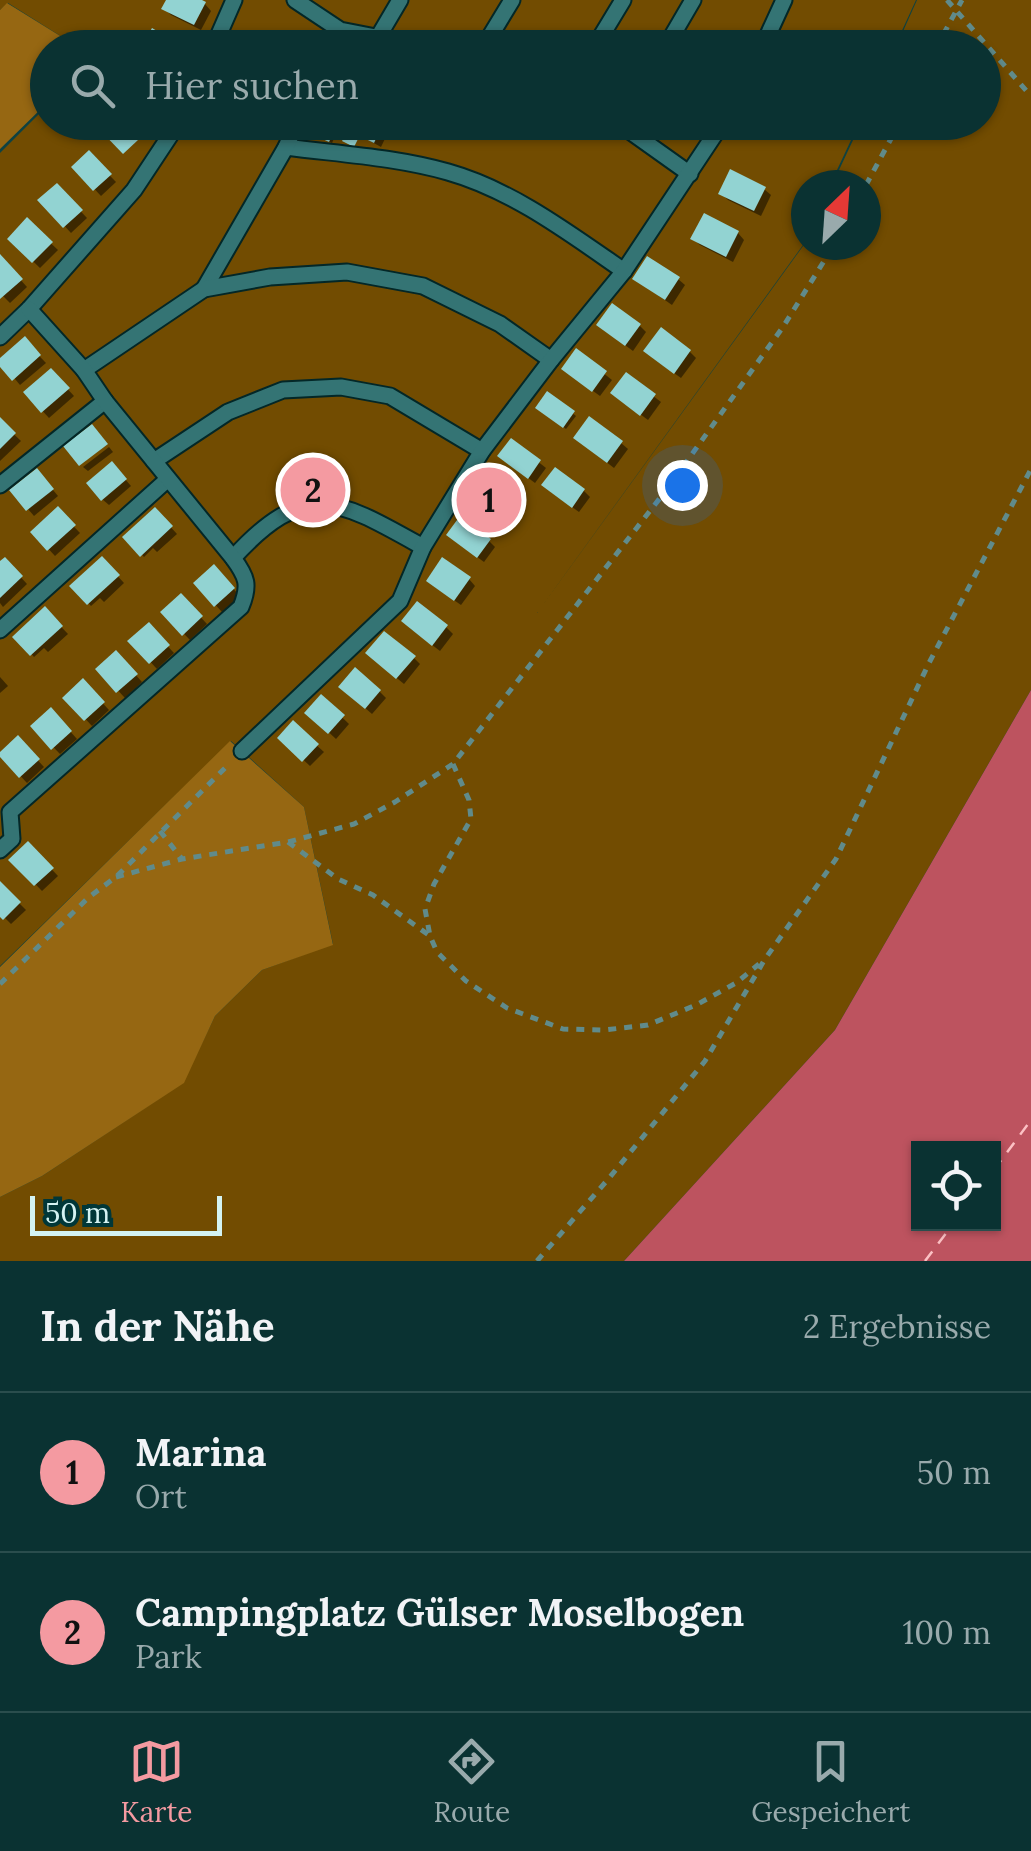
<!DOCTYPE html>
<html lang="de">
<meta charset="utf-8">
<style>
body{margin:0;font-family:Lora,serif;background:#183e3e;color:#f1f3f6}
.controls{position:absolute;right:30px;bottom:30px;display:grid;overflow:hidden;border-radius:0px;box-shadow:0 2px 8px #0004}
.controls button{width:90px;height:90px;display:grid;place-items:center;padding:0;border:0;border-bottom:2px solid #2a4d4d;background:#0a3232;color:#f1f3f6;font:50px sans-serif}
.compass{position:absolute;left:791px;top:170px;width:90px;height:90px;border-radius:50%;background:#0a3232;box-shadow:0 2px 8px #0004;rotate:25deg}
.scale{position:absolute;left:30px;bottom:25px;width:192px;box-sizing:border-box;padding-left:10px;border:5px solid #d4f3f3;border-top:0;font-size:28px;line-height:35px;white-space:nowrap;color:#d4f3f3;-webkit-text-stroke:8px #003738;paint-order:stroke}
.you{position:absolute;left:682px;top:485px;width:35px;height:35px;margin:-25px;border:8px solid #fff;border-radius:50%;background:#1a73e8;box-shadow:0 0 0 15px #1a73e833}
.badge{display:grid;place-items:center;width:65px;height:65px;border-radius:50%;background:#f49aa1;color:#111;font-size:32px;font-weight:700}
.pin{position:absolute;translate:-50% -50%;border:5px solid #fff;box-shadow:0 2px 10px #0006}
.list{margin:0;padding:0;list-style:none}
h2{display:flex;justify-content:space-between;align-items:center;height:130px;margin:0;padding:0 40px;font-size:42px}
h2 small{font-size:32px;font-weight:400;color:#99aaac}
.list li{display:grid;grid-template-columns:65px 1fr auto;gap:30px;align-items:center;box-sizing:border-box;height:160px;padding:0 40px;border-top:2px solid #2a4d4d}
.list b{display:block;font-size:38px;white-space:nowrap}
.list p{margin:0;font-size:32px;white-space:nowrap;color:#99aaac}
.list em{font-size:32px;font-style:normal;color:#99aaac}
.icon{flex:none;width:55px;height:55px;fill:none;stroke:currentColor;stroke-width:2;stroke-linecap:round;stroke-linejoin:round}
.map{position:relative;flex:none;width:1031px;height:1261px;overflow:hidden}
.search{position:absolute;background:#0a3232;box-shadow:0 2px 8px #0004;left:30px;right:30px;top:30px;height:110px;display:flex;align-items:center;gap:25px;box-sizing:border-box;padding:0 35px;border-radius:55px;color:#99aaac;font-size:38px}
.sheet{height:450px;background:#0a3232}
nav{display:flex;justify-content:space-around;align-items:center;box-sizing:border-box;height:140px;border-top:2px solid #2a4d4d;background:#0a3232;font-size:28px;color:#99aaac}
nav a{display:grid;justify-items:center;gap:5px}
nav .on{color:#f49aa1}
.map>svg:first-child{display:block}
.green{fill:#724c01}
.forest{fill:#966712}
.water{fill:#bd535f;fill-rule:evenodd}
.shadow{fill:#0007}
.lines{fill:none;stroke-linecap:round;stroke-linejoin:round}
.ferry{stroke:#fcc1c4;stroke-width:2.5;stroke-dasharray:12 10;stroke-linecap:butt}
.building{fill:#92d3d2}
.lane-casing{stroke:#032727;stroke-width:19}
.path{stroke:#608b8b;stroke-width:5;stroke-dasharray:8 8;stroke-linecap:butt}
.lane{stroke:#347474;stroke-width:15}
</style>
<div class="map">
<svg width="1031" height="1261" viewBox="0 0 1031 1261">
<rect width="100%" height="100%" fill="#0e4242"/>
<g class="green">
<path d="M0,0H916L894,48L78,47L8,3L0,10Z"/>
<path d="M917,0H1031V690L835,1030L624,1261H0V1197L42,1176L183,1083L215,1016L262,970L333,944L304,807L231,741L0,966V153L47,106L48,122L859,123L830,185H806V238L803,245L537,613L806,242V245H866V185H832L861,123L984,122V48L896,47Z"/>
</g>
<g class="forest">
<path d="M7,3L78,47L48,48L47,103L0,149V10Z"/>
<path d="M230,741L304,807L333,945L262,970L215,1016L184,1083L42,1176L0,1197V967Z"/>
</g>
<path class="water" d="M1031,690V1261H624L835,1030ZM918,1148H994V1224H918Z"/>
<g class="shadow">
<path d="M169,0H197L205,4L211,11L201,30L171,15L164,8Z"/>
<path d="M310,122H393L381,147L352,131L339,127L332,143L309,132Z"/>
<path d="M89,154L116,182L101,196L74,167Z"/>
<path d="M57,186L87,218L71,233L41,200Z"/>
<path d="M764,189L771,195L761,216L728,200L721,193Z"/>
<path d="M27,221L58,250L40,268L10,239Z"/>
<path d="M738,233L744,240L733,262L700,245L693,239Z"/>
<path d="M0,257L27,287L10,303L0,293Z"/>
<path d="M635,279H678L685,285L672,305Z"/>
<path d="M640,326L646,332L633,351L606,331Z"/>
<path d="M24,340L46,363L20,385L0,361Z"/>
<path d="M577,352L612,380L600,396L571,375Z"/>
<path d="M690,352L696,358L681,378L653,358Z"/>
<path d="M51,371L74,396L49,418L26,393Z"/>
<path d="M627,376L661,402L648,420L620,399Z"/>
<path d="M548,394L576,416L566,429L538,407Z"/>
<path d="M0,421L21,441L0,461Z"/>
<path d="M512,441L546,468L535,483L507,462Z"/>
<path d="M621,443L628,449L614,468L583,444Z"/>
<path d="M109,447L113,452L88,471L83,467Z"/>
<path d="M118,471L131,486L109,505L102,499Z"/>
<path d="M43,478L58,496L34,516L28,509Z"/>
<path d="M584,491L590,497L579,512L551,492Z"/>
<path d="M510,502L517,508L503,526L476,507Z"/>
<path d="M58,510L80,533L55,556L33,532Z"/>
<path d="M155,510L177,534L157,552L153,548L144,557L125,537Z"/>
<path d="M455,541H489L495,547L484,562Z"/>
<path d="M102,559L124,583L104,602L100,598L91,606L72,586Z"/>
<path d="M5,560L27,584L3,607L0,603V565Z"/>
<path d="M214,568L240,596L222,612L196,584Z"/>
<path d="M469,579L475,586L461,605L435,587Z"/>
<path d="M181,596L207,624L190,640L163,612Z"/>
<path d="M45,610L68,634L48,652L44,648L34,657L16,637Z"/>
<path d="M148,625L174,653L157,669L131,641Z"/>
<path d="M446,627L453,634L440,651L410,628Z"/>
<path d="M116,653L142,682L125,698L98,669Z"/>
<path d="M414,658L420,664L404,684L375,660Z"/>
<path d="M0,677L8,686L0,693Z"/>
<path d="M83,682L109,710L92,726L66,698Z"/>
<path d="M379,691L386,698L372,714L348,693Z"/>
<path d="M322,698L349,724L336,739L308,713Z"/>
<path d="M51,710L77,739L60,754L33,726Z"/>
<path d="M293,724L324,752L310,766L280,738Z"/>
<path d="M18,739L44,767L27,783L1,755Z"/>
<path d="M28,844L58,876L42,891L12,860Z"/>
<path d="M0,884L26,910L11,924L0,913Z"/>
</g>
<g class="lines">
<g class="ferry">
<path d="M994,1170L1031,1120"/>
<path d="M925,1261L953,1224"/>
</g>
</g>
<g class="building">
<path d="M166,0H202L206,2L194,25L161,9Z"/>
<path d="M152,28L186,48H141Z"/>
<path d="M106,122H123L138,140L123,154L99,129Z"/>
<path d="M307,122H384L374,143L337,125L329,142L303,130Z"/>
<path d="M347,132L359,137L354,147L342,141Z"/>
<path d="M89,150L112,174L93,191L71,167Z"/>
<path d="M730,169L766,187L754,211L718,194Z"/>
<path d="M57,183L83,210L63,228L37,200Z"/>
<path d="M704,213L739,231L726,257L690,239Z"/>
<path d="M27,217L53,242L32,263L7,239Z"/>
<path d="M0,254L23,279L0,299Z"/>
<path d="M647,256L680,277L665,300L632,279Z"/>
<path d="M612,303L641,324L625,346L596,325Z"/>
<path d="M661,327L691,350L674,374L643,351Z"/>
<path d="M25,336L41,355L12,381L0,367V358Z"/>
<path d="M576,348L607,371L592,392L561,369Z"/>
<path d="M51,368L70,388L41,413L23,392Z"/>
<path d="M626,372L656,394L640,416L610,393Z"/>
<path d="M547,391L575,411L563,428L535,408Z"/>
<path d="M589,416L623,441L607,463L573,438Z"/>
<path d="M0,417L16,433L0,449Z"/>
<path d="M92,424L108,444L79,466L63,446Z"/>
<path d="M511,438L541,460L528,479L497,456Z"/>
<path d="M112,461L127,479L101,501L86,483Z"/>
<path d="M555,467L585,489L572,508L541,485Z"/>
<path d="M37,468L54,489L26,511L9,490Z"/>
<path d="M483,479L512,500L496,522L467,501Z"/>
<path d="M58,506L76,525L47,551L30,532Z"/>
<path d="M155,507L173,526L140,557L122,537Z"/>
<path d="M460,516L491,539L477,558L446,535Z"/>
<path d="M102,556L120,575L87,605L69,586Z"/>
<path d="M5,557L23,576L0,598V561Z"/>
<path d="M442,557L471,577L454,601L426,581Z"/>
<path d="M214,564L235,588L214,607L193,583Z"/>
<path d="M181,593L203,616L182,636L160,612Z"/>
<path d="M417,601L448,625L432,646L401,621Z"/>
<path d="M45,606L63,626L30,656L12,637Z"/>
<path d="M149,622L170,645L149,664L127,641Z"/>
<path d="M384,631L416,656L396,679L365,653Z"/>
<path d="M116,650L138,674L116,693L95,669Z"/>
<path d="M355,667L381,690L365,709L338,687Z"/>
<path d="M83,678L105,702L84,721L62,698Z"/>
<path d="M321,694L345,715L328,734L304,713Z"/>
<path d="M51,707L72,731L51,750L30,726Z"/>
<path d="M293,720L319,744L302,762L277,738Z"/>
<path d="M18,735L40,759L19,778L0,757V752Z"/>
<path d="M28,841L54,868L34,886L8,860Z"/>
<path d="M0,881L21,902L3,920L0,917Z"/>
</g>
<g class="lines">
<g class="lane-casing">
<g id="lane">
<path d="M295,0L340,30L432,48"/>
<path d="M377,39L400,0"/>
<path d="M213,48L234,0"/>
<path d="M483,48L512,0"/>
<path d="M594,48L623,0"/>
<path d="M665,48L693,0"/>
<path d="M762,48L784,0"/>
<path d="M617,122L690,174"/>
<path d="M286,147C339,154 395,157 448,172C512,190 569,233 624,271"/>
<path d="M204,289L286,147L297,122"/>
<path d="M0,337L29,309L134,190L179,122"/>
<path d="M84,370L204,289L270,277L347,272L423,286L500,324L551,360"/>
<path d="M154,461L228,412L283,390L341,387L390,396L482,451"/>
<path d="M0,485L105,401"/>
<path d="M233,558C306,478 339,500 423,547"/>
<path d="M0,630L168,479"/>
<path d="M242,751L400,601L423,547L482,451L551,360L624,271L723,122"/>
<path d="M0,850L12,839L10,812L241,607C250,585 247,577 233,558L105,401L84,370L29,309"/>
</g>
</g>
<g class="path">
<path d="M947,0L1031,96"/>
<path d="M936,48L962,0"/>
<path d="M866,185L900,122"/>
<path d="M453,764L469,800L471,819L434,884L425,909L430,936L437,952L466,981L507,1008L563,1029L604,1030L648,1025L696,1005L736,983L759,964"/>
<path d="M160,831L182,859"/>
<path d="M288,842L338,879L373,895L430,936"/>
<path d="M116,877L182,859L288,842L354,824L395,802L453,764L667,489L783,327L834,245"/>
<path d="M0,984L89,897L116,877L229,764"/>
<path d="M537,1261L610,1177L705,1061L765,959L836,859L929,663L1031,469"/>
</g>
<use href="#lane" class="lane"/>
</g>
</svg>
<div class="controls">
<button><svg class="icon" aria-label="locate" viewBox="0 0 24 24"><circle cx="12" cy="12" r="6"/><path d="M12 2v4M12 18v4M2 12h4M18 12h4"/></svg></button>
</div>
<svg class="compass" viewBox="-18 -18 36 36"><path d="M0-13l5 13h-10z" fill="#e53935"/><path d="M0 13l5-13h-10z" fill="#99aaac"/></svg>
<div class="scale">50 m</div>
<div class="you"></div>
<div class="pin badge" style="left:489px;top:500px">1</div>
<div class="pin badge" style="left:313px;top:490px">2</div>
<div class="search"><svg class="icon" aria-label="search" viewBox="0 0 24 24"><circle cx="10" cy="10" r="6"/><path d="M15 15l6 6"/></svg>Hier suchen</div>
</div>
<section class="sheet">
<h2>In der Nähe<small>2 Ergebnisse</small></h2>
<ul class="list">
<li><span class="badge">1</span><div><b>Marina</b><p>Ort</p></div><em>50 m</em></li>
<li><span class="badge">2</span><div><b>Campingplatz Gülser Moselbogen</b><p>Park</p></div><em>100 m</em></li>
</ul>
</section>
<nav>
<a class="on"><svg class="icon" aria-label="map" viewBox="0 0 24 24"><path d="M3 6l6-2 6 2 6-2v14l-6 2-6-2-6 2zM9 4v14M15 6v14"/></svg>Karte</a>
<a><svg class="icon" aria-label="directions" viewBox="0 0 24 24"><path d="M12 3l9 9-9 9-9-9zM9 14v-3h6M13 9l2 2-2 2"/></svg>Route</a>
<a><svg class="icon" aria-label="saved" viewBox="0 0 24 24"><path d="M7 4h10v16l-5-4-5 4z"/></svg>Gespeichert</a>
</nav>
